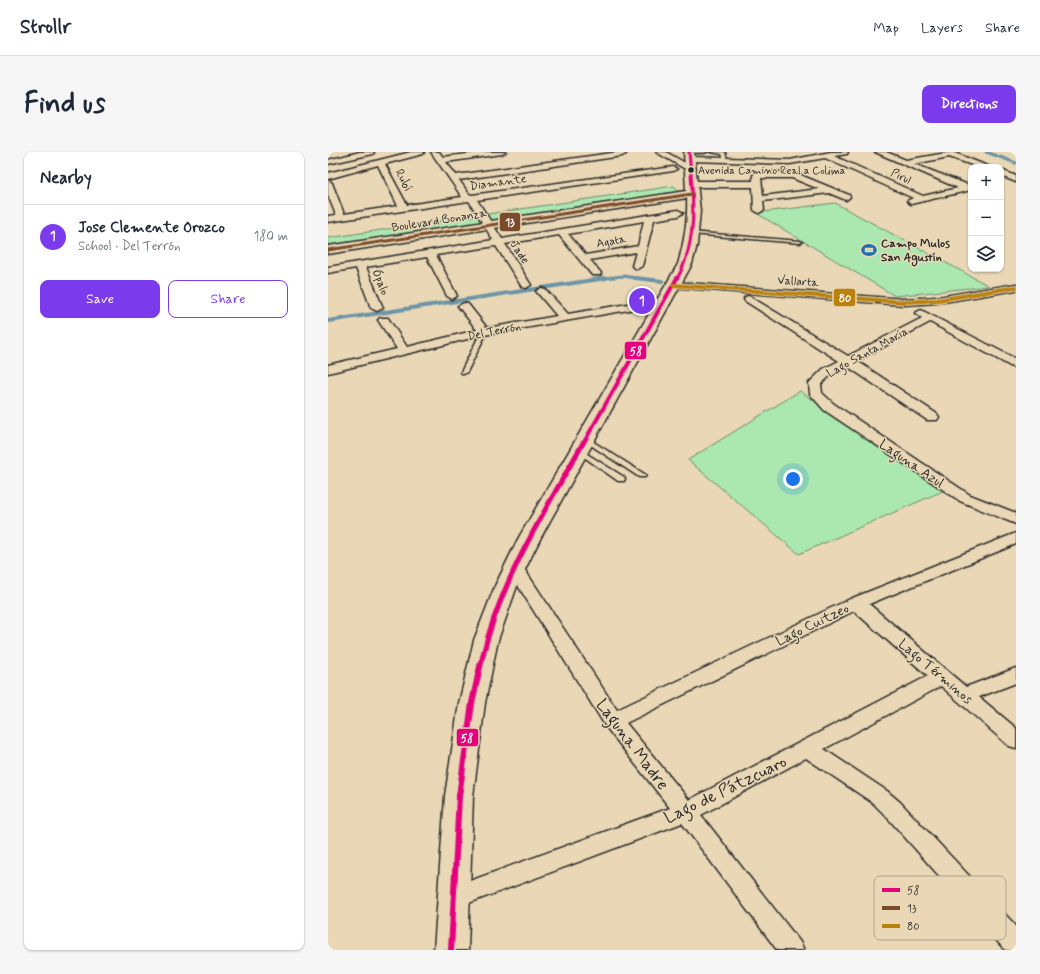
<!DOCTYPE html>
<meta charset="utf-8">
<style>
body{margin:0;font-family:Mynerve,sans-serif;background:#f6f6f7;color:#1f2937}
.controls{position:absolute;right:12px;top:12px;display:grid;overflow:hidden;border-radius:8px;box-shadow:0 1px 3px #0004}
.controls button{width:36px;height:36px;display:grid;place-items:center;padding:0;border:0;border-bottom:1px solid #e0e1e3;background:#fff;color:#1f2937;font:20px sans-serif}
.you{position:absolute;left:465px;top:327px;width:14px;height:14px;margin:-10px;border:3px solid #fff;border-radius:50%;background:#1a73e8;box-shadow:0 0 0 6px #1a73e833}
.badge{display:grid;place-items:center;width:26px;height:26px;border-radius:50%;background:#7c3aed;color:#fff;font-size:13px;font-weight:700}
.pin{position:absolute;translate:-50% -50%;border:2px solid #fff;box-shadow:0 1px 4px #0006}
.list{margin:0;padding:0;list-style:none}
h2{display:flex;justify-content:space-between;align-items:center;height:52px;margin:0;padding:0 16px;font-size:17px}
h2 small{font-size:13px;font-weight:400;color:#747a83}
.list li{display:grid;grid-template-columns:26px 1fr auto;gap:12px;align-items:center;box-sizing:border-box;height:64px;padding:0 16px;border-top:1px solid #e0e1e3}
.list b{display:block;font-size:15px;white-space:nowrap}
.list p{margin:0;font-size:13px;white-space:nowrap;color:#747a83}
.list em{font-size:13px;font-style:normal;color:#747a83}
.actions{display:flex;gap:8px;padding:12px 16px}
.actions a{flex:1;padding:9px 0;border:1px solid #7c3aed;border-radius:8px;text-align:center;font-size:14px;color:#7c3aed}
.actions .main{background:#7c3aed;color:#fff}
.icon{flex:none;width:22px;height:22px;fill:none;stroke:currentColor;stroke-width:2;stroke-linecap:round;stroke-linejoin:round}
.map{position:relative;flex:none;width:688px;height:798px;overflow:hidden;border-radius:8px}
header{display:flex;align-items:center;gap:24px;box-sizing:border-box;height:56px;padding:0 20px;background:#fff;border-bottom:1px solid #e0e1e3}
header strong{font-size:19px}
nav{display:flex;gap:22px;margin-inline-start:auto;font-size:14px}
.intro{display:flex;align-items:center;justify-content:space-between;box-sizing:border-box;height:96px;padding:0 24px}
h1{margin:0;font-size:28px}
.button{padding:10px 18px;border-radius:8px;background:#7c3aed;color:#fff;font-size:14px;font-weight:700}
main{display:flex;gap:24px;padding:0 24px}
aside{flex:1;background:#fff;border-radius:8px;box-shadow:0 1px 3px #0004}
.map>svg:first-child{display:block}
.green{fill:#aae8af;stroke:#6a8a6d}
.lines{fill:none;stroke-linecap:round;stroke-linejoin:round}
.stream-far1{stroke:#6c94a7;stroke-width:3}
.stream{stroke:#6c94a7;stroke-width:4}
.lane-casing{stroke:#2b2b2b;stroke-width:3}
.street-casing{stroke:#2b2b2b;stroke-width:3}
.secondary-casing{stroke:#2b2b2b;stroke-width:3}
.lane{fill:#e9d7b5;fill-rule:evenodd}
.street{fill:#e9d7b5;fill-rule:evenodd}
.secondary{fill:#e9d7b5;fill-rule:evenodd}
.bus-1-far3-casing{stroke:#e9d7b5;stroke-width:4.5}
.bus-1-far2-casing{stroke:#e9d7b5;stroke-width:6}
.bus-1-far1-casing{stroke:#e9d7b5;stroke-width:8}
.bus-1-casing{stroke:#e9d7b5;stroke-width:10}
.bus-2-casing{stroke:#e9d7b5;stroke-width:4.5}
.bus-3-casing{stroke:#e9d7b5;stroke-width:6}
.bus-1-far3{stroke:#e5007d;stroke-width:3}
.bus-1-far2{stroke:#e5007d;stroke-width:4}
.bus-1-far1{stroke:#e5007d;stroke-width:5}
.bus-1{stroke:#e5007d;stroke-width:6}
.bus-2{stroke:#7a4b2a;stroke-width:3}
.bus-3{stroke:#ba810d;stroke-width:4}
.bus-dot{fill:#2b2b2b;stroke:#e9d7b5;stroke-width:1.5}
.labels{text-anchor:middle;stroke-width:3;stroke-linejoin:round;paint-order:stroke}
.far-bus-label{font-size:11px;fill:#2b2b2b;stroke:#e9d7b5;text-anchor:start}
.far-street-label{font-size:12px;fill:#2b2b2b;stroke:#e9d7b5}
.far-poi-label{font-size:12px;font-weight:bold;fill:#2b2b2b;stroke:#e9d7b5;text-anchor:start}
.street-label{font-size:14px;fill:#2b2b2b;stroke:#e9d7b5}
.near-street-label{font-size:17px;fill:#2b2b2b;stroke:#e9d7b5}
.key{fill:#e9d7b5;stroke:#b0a38c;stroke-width:1}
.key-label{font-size:11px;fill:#2b2b2b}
.line-badge{stroke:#e9d7b5;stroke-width:1.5}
.badge-label{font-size:11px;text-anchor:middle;font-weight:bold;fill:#fff}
</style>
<header>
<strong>Strollr</strong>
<nav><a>Map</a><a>Layers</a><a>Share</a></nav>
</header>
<div class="intro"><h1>Find us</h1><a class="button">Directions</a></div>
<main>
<aside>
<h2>Nearby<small></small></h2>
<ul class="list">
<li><span class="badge">1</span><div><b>Jose Clemente Orozco</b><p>School · Del Terrón</p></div><em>180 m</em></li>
</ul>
<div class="actions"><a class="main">Save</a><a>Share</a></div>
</aside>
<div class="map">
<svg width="688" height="798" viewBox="0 0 688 798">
<rect width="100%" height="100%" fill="#e9d7b5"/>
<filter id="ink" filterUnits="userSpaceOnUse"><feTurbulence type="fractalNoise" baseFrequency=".025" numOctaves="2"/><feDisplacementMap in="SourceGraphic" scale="8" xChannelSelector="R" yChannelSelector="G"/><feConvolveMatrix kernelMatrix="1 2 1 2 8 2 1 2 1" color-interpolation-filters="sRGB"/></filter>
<g filter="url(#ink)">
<g class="green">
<path d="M346,34L352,40L0,94V86Z"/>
<path d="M507,51L661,134L567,144L428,61Z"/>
<path d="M472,239L617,338L471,402L360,308Z"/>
</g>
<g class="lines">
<g class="stream-far1">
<path d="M658,0L688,11"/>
<path d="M267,127L295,124L315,127"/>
</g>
<g class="stream">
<path d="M307,126L334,129"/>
<path d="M0,169L278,126"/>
</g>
<g class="lane-casing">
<g id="lane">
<path d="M359,0H379L377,1H361Z"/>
<path d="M382,0H397L399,8L396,9L394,2Z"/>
<path d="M362,80L472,89L474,90L472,91L364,82L362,81Z"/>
<path d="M156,178L159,180L139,220L136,222L134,221L133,220L153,180Z"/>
<path d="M257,285L259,286L318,323L317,325H311L255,288L254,287Z"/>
<path d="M251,297L296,325L297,327L296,329H290L249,300L248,299L249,298Z"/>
</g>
</g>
<g class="street-casing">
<g id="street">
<path d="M32,0H46L45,2L0,12V8Z"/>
<path d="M83,0H96L95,2L57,12L79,53L134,45L103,0H111L115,5L156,0H178L174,2L118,10L128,23L291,0H297L298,2L294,4L131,28L141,42L144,43L345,15L349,17L345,19L149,48L174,87L350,58L355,61L350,64L326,68L314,114L309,117L304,114L308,100L262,108L273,121L272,123H264L231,83L177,92L203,133L198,136L194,135L168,94L108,103L129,144L124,147L119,144L99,105L38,115L55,156L49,159L43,156L28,116L0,121V115L165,88L141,49L0,70V64L8,63L0,43V28L4,31L16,62L70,54L50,13L0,27V21ZM316,69L310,94L258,103L240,82Z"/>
<path d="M328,0H338L366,16L362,18H359Z"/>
<path d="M503,0H520L519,2L506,4L595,44L630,36L547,0H558L578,8L624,0L662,15H650L621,5L586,12L643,34V38L583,52L579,49L585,46L497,6L462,12L363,9L359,7L363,5L462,8Z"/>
<path d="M673,18L688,24V30L673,24Z"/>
<path d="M429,20H465L521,43L522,45L518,48L501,41L435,49L436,58L431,61L426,58L425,35H364L360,32L364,29H425V23ZM433,26H464L491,37L435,44Z"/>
<path d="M345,130L576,147L610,145L688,132V138L610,151L576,153L341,135L340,133L341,131Z"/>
<path d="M213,136L217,137L240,162L335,146L340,149L335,152L156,183L0,221V213L69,197L50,168L52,166H60L79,195L149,178L130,154L136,151L140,152L159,176L229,164L208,139Z"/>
<path d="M421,144L520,204L594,166L587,161L593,158L688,207V216L684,215L602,170L529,209L609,262L611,265L609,268H599L519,214L503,223L493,232L494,241L506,252L642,343L688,361V372L632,349L496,258L482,242L481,231L495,217L511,209L417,149L416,147L417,145Z"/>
<path d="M688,381V392L541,452L638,535L688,516V531L651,545L688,576V596L681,594L613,534L496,597L559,639L572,650L688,774V798H677L558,664L545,651L478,606L373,663L472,790L476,798H449L354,671L125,757L117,754L114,746L117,738L342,656L278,575L179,416L181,412L187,410L193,412L289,558L522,447ZM526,459L600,524L361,648L298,571Z"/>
</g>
</g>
<g class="secondary-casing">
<path id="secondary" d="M356,0H366L372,59L369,93L364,112L212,387L189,434L170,488L157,551L145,644L140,798H106L117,644L131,551L146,488L167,434L190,387L350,112C356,91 360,69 359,46L0,102V94L358,39Z"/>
</g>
<use href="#lane" class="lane"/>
<use href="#street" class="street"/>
<use href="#secondary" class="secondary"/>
<g class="bus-1-far3-casing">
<path id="bus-1-far3" d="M349,127C371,87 365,43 361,0"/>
</g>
<g class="bus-1-far2-casing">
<path id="bus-1-far2" d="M255,292L349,126"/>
</g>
<g class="bus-1-far1-casing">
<path id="bus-1-far1" d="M153,511C171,431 215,362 255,291"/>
</g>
<g class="bus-1-casing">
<path id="bus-1" d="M123,798L131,644L144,551L153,510"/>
</g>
<g class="bus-2-casing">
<path id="bus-2" d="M0,98L364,42"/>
</g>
<g class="bus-3-casing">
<path id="bus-3" d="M345,133L576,150L610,148L688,135"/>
</g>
<use href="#bus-1-far3" class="bus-1-far3"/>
<use href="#bus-1-far2" class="bus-1-far2"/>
<use href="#bus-1-far1" class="bus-1-far1"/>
<use href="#bus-1" class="bus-1"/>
<use href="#bus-2" class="bus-2"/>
<use href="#bus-3" class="bus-3"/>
</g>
</g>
<defs>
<g id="stadium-bare" transform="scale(1.2)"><path d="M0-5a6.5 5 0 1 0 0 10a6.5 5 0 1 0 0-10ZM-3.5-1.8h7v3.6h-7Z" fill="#1f6fb2" stroke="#e9d7b5" stroke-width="2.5" paint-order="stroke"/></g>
</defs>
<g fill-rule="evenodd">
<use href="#stadium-bare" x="541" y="98"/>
</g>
<circle class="bus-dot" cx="363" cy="18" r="3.5"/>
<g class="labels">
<g class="far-bus-label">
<text x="370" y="22">Avenida Camino Real a Colima</text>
</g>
<g class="far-street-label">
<text transform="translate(573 24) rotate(25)" y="4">Pirul</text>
<text transform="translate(76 28) rotate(63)" y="4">Rubí</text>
<text transform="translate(170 30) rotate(-8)" y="4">Diamante</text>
<text transform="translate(111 68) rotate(-9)" y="4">Boulevard Bonanza</text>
<text transform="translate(283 89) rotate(-10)" y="4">Agata</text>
<text transform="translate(192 100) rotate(57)" y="4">Jade</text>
<text transform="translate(470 129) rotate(4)" y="4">Vallarta</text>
<text transform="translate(53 130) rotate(69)" y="4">Ópalo</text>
<text transform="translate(166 179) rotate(-11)" y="4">Del Terrón</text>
<text transform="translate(539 200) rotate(-29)" y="4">Lago Santa María</text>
</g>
<g class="far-poi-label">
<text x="553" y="95">Campo Mulos<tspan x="553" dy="14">San Agustín</tspan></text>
</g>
<g class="street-label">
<text transform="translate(584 311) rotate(34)" y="5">Laguna Azul</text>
<text transform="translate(484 472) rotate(-26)" y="5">Lago Cuitzeo</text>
<text transform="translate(608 519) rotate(40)" y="5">Lago Términos</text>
</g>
<g class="near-street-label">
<text transform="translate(305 592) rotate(53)" y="6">Laguna Madre</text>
<text transform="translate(397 637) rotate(-26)" y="6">Lago de Pátzcuaro</text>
</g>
</g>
<rect x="546" y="724" width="132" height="64" rx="6" class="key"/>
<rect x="554" y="736" width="18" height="4" fill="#e5007d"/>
<rect x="554" y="754" width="18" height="4" fill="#7a4b2a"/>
<rect x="554" y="772" width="18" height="4" fill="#ba810d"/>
<g class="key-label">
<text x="579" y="742">58</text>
<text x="579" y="760">13</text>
<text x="579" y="778">80</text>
</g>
<g class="line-badge">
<rect x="171" y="60" width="22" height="20" rx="4" fill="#7a4b2a"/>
<rect x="505" y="136" width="23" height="19" rx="4" fill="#ba810d"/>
<rect x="296" y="189" width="23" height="19" rx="4" fill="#e5007d"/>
<rect x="128" y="576" width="23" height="19" rx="4" fill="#e5007d"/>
</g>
<g class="badge-label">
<text x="182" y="74">13</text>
<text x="517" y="150">80</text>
<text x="308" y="203">58</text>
<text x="139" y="590">58</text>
</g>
</svg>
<div class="controls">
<button>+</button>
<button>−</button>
<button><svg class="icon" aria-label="layers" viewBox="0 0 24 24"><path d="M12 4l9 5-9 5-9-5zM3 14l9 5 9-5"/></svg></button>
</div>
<div class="you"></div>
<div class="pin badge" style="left:314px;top:149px">1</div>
</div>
</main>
